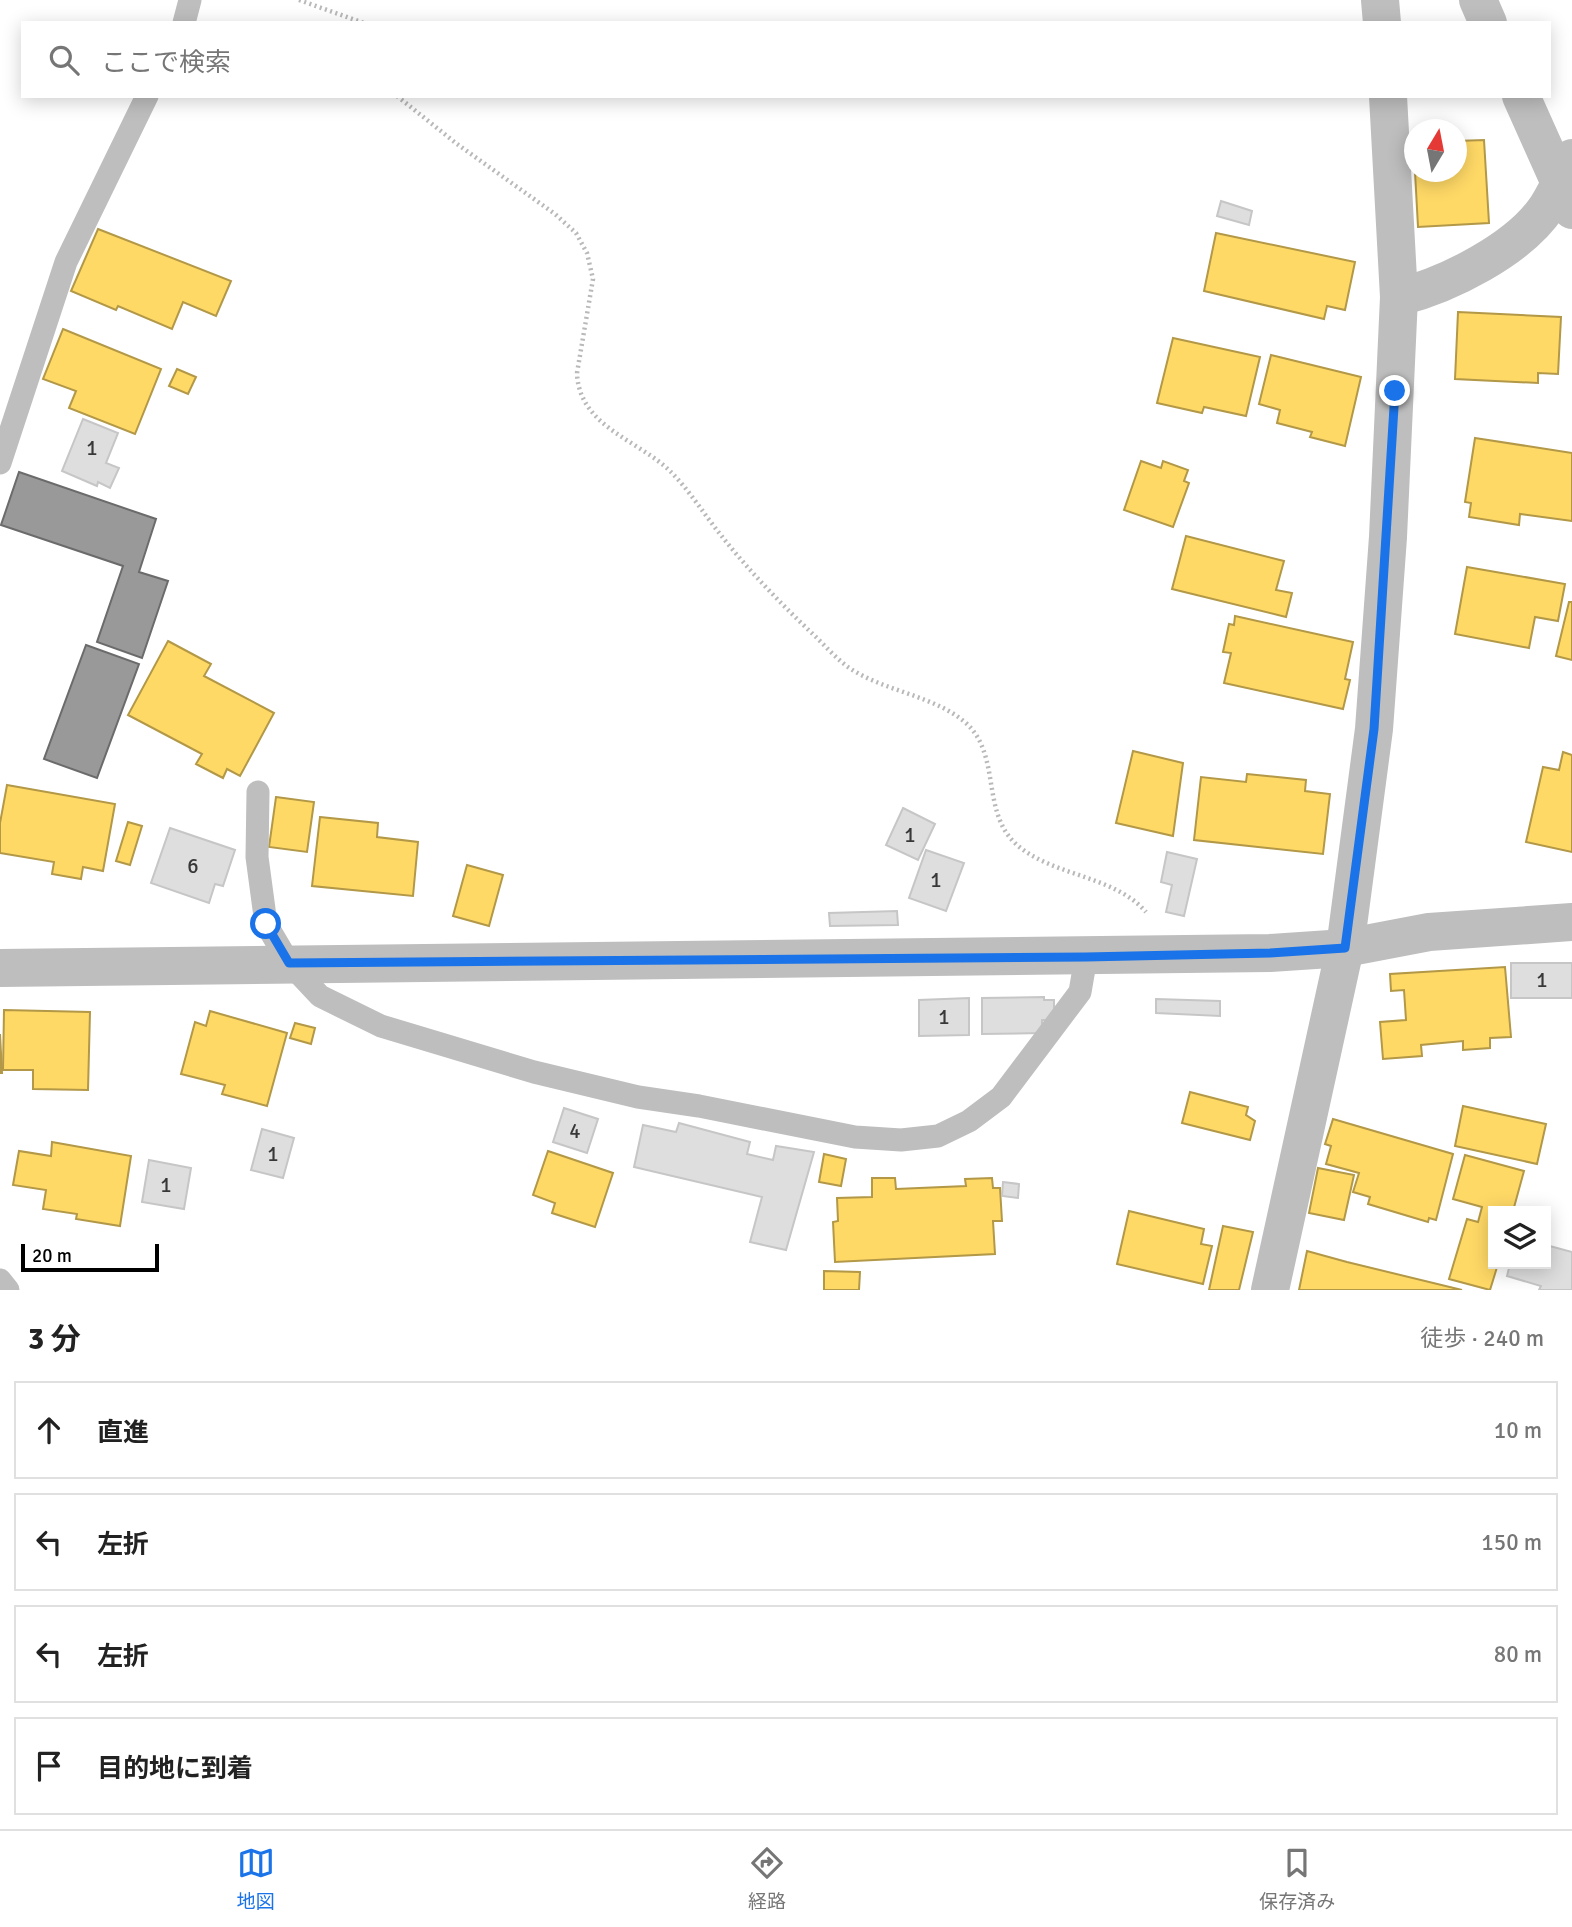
<!DOCTYPE html>
<html lang="ja">
<meta charset="utf-8">
<style>
body{margin:0;font-family:Signika,"Noto Sans JP",sans-serif;background:#f2f2f2;color:#222}
.controls{position:absolute;right:21px;bottom:21px;display:grid;overflow:hidden;border-radius:0px;box-shadow:0 4px 18px #0003}
.controls button{width:63px;height:63px;display:grid;place-items:center;padding:0;border:0;border-bottom:2px solid #e0e0e0;background:#fff;color:#222;font:35px sans-serif}
.compass{position:absolute;left:1404px;top:119px;width:63px;height:63px;border-radius:50%;background:#fff;box-shadow:0 4px 18px #0003;rotate:10deg}
.scale{position:absolute;left:21px;bottom:18px;width:138px;box-sizing:border-box;padding-left:7px;border:4px solid #000;border-top:0;font-size:19px;line-height:24px;white-space:nowrap;color:#000;-webkit-text-stroke:5px #fff;paint-order:stroke}
.stop{position:absolute;width:21px;height:21px;margin:-16px;border:5px solid #1a73e8;border-radius:50%;background:#fff}
.stop.end{background:#1a73e8;border-color:#fff;box-shadow:0 2px 7px #0008}
.list{margin:0;padding:0;list-style:none}
h2{display:flex;justify-content:space-between;align-items:center;height:91px;margin:0;padding:0 28px;font-size:30px}
h2 small{font-size:23px;font-weight:400;color:#767676}
.list li{display:grid;grid-template-columns:46px 1fr auto;gap:21px;align-items:center;box-sizing:border-box;height:98px;margin:0 14px 14px;padding:0 14px;border:2px solid #e0e0e0;border-radius:0px}
.list b{display:block;font-size:26px;white-space:nowrap}
.list em{font-size:23px;font-style:normal;color:#767676}
.icon{flex:none;width:38px;height:38px;fill:none;stroke:currentColor;stroke-width:2;stroke-linecap:round;stroke-linejoin:round}
.map{position:relative;flex:none;width:1572px;height:1290px;overflow:hidden}
.search{position:absolute;background:#fff;box-shadow:0 4px 18px #0003;left:21px;right:21px;top:21px;height:77px;display:flex;align-items:center;gap:18px;box-sizing:border-box;padding:0 24px;border-radius:0px;color:#767676;font-size:26px}
.sheet{height:539px;background:#fff}
nav{display:flex;justify-content:space-around;align-items:center;box-sizing:border-box;height:98px;border-top:2px solid #e0e0e0;background:#fff;font-size:19px;color:#767676}
nav a{display:grid;justify-items:center;gap:4px}
nav .on{color:#1a73e8}
.map>svg:first-child{display:block}
.homes{fill:#ffd966;stroke:#b29847;stroke-width:2}
.industry{fill:#999;stroke:#6b6b6b;stroke-width:2}
.building{fill:#dedede;stroke:#c6c6c6;stroke-width:2}
.lines{fill:none;stroke-linecap:round;stroke-linejoin:round}
.path{stroke:#b9b9b9;stroke-width:4.5;stroke-dasharray:2 3.5;stroke-linecap:butt}
.service{stroke:#bebebe;stroke-width:23}
.minor{stroke:#bebebe;stroke-width:38}
.tertiary{stroke:#bebebe;stroke-width:38}
.primary{stroke:#bebebe;stroke-width:38}
.route{stroke:#1a73e8;stroke-width:9}
.labels{text-anchor:middle;stroke-width:7;stroke-linejoin:round;paint-order:stroke}
.number-label{font-size:21px;fill:#383838}
</style>
<div class="map">
<svg width="1572" height="1290" viewBox="0 0 1572 1290">
<rect width="100%" height="100%" fill="#fff"/>
<g class="homes">
<path d="M1484,140L1489,223L1418,227L1415,172H1456V141Z"/>
<path d="M98,229L231,281L216,316L183,302L172,329L118,306L116,310L71,291Z"/>
<path d="M1216,233L1355,262L1345,310L1327,306L1324,319L1204,291Z"/>
<path d="M1458,312L1561,317L1558,374L1538,373V383L1455,379Z"/>
<path d="M63,329L161,369L135,434L69,408L76,391L43,379Z"/>
<path d="M1173,338L1260,357L1246,416L1204,407L1202,413L1157,403Z"/>
<path d="M1271,355L1361,377L1345,446L1310,437L1312,432L1277,423L1280,410L1259,404Z"/>
<path d="M177,369L196,377L188,394L169,386Z"/>
<path d="M1475,438L1572,453V521L1520,514L1519,525L1469,517L1471,503L1465,502Z"/>
<path d="M1141,461L1161,468L1163,461L1188,470L1184,481L1189,483L1173,527L1124,510Z"/>
<path d="M1186,536L1284,561L1276,590L1292,593L1286,617L1172,589Z"/>
<path d="M1467,567L1565,584L1558,621L1535,617L1529,648L1455,634Z"/>
<path d="M1569,602H1572V660L1556,656Z"/>
<path d="M1235,616L1353,642L1345,679L1350,680L1343,709L1224,683L1231,653L1223,652L1229,624L1234,625Z"/>
<path d="M168,641L211,664L204,676L274,713L240,776L227,769L223,778L196,764L202,754L128,715Z"/>
<path d="M1133,751L1183,763L1173,836L1116,823Z"/>
<path d="M1563,752L1572,755V852L1526,842L1543,767L1559,770Z"/>
<path d="M1247,774L1306,780L1305,791L1330,794L1323,854L1194,840L1201,777L1246,782Z"/>
<path d="M7,785L115,804L103,871L83,867L81,879L52,874L54,862L0,853V823Z"/>
<path d="M276,797L314,802L307,852L269,847Z"/>
<path d="M320,817L378,823L377,837L418,842L413,896L312,886Z"/>
<path d="M128,822L142,826L130,865L116,861Z"/>
<path d="M467,865L503,875L489,926L453,916Z"/>
<path d="M1505,967L1511,1037L1490,1038V1048L1463,1050V1041L1421,1045L1422,1056L1383,1059L1380,1022L1406,1020L1404,990L1391,991L1390,974Z"/>
<path d="M4,1010L90,1012L88,1090L33,1089V1070H3Z"/>
<path d="M210,1011L287,1033L267,1106L222,1094L225,1085L181,1074L195,1022L206,1026Z"/>
<path d="M295,1023L315,1028L311,1044L290,1038Z"/>
<path d="M0,1034L2,1073H0Z"/>
<path d="M1190,1092L1248,1107L1246,1115L1255,1121L1250,1140L1182,1123Z"/>
<path d="M1463,1106L1546,1124L1537,1164L1455,1146Z"/>
<path d="M1333,1119L1453,1154L1436,1220L1429,1218L1428,1222L1368,1204L1370,1197L1353,1192L1359,1173L1326,1164L1331,1146L1325,1144Z"/>
<path d="M52,1142L131,1156L120,1226L76,1219L77,1214L43,1209L46,1190L13,1185L19,1151L51,1156Z"/>
<path d="M548,1151L613,1173L595,1227L552,1213L555,1203L533,1195Z"/>
<path d="M824,1154L846,1159L841,1186L819,1182Z"/>
<path d="M1465,1155L1524,1171L1513,1211H1493V1264H1498L1490,1290L1449,1279L1467,1219L1478,1222L1482,1207L1453,1199Z"/>
<path d="M1318,1168L1354,1175L1344,1220L1309,1213Z"/>
<path d="M872,1178H895L896,1189L966,1186L965,1179L992,1178L993,1188H1000L1002,1221H993L995,1254L835,1262L833,1222L838,1221L837,1198L872,1197Z"/>
<path d="M1129,1211L1204,1229L1201,1244L1212,1246L1203,1284L1117,1264Z"/>
<path d="M1223,1226L1253,1232L1239,1290H1209Z"/>
<path d="M1307,1251L1347,1262L1462,1290H1299Z"/>
<path d="M824,1271L860,1272L859,1290H824Z"/>
</g>
<g class="industry">
<path d="M19,472L156,519L139,572L168,581L142,658L97,642L123,566L1,525Z"/>
<path d="M86,645L139,664L97,778L44,759Z"/>
</g>
<g class="building">
<path d="M1221,201L1252,211L1249,225L1217,216Z"/>
<path d="M83,419L118,433L106,463L119,468L110,488L98,482L97,486L62,471Z"/>
<path d="M903,808L935,824L918,860L886,845Z"/>
<path d="M170,828L235,850L223,886L215,884L209,903L151,883Z"/>
<path d="M926,850L964,863L946,911L909,898Z"/>
<path d="M1167,852L1197,859L1184,916L1166,912L1172,885L1161,882Z"/>
<path d="M897,911L898,925L830,926L829,913Z"/>
<rect x="1511" y="963" width="61" height="35"/>
<path d="M1044,997V1000H1054V1020H1042V1033L982,1034V998Z"/>
<path d="M969,998V1035L919,1036V1000Z"/>
<path d="M1156,999L1220,1001V1016L1156,1013Z"/>
<path d="M564,1108L598,1119L587,1153L553,1142Z"/>
<path d="M679,1123L750,1142L747,1154L773,1160L776,1146L814,1152L786,1250L750,1242L762,1197L634,1167L643,1125L676,1132Z"/>
<path d="M262,1129L294,1138L283,1178L251,1170Z"/>
<path d="M149,1160L191,1168L184,1209L142,1202Z"/>
<path d="M1003,1182L1019,1184L1018,1198L1002,1196Z"/>
<path d="M1546,1245L1572,1252V1290H1539L1541,1286L1507,1276L1510,1264H1546Z"/>
</g>
<g class="lines">
<g class="path">
<path d="M299,0L364,23"/>
<path d="M397,96L457,144L555,214L576,233L587,253L593,279L577,373C579,427 639,440 671,472C689,490 704,514 720,534C749,571 783,606 817,638C827,648 837,659 848,667C884,692 935,695 967,724C1001,756 981,812 1016,844C1051,876 1114,875 1146,912"/>
</g>
<g class="service">
<path d="M184,23L190,0"/>
<path d="M0,463L66,262L147,96"/>
<path d="M258,792L257,857L266,924L289,963L320,996L381,1026L534,1072L638,1097L699,1106L855,1137L901,1140L938,1136L969,1121L1001,1097L1080,992L1086,957"/>
<path d="M0,1280L8,1290"/>
</g>
<g class="minor">
<path d="M1380,0L1382,23"/>
<path d="M1399,297C1448,285 1519,249 1547,207C1557,192 1564,174 1572,158"/>
<path d="M1270,1290L1345,948L1374,729L1388,537L1399,297L1388,96"/>
</g>
<path class="tertiary" d="M0,968L1270,953L1345,948L1429,932L1572,922"/>
<g class="primary">
<path d="M1478,0L1488,23"/>
<path d="M1521,96L1572,210"/>
</g>
</g>
<g class="lines">
<path class="route" d="M266,924L289,963L1086,957L1270,953L1345,948L1374,729L1395,391"/>
</g>
<g class="labels">
<g class="number-label">
<text x="92" y="455">1</text>
<text x="910" y="842">1</text>
<text x="193" y="873">6</text>
<text x="936" y="887">1</text>
<text x="1542" y="987">1</text>
<text x="944" y="1024">1</text>
<text x="575" y="1138">4</text>
<text x="273" y="1161">1</text>
<text x="166" y="1192">1</text>
</g>
</g>
</svg>
<div class="controls">
<button><svg class="icon" aria-label="layers" viewBox="0 0 24 24"><path d="M12 4l9 5-9 5-9-5zM3 14l9 5 9-5"/></svg></button>
</div>
<svg class="compass" viewBox="-18 -18 36 36"><path d="M0-13l5 13h-10z" fill="#e53935"/><path d="M0 13l5-13h-10z" fill="#767676"/></svg>
<div class="scale">20 m</div>
<div class="stop" style="left:266px;top:924px"></div>
<div class="stop end" style="left:1395px;top:391px"></div>
<div class="search"><svg class="icon" aria-label="search" viewBox="0 0 24 24"><circle cx="10" cy="10" r="6"/><path d="M15 15l6 6"/></svg>ここで検索</div>
</div>
<section class="sheet">
<h2>3 分<small>徒歩 · 240 m</small></h2>
<ul class="list">
<li><svg class="icon" aria-label="ahead" viewBox="0 0 24 24"><path d="M12 20V5M6 11l6-6 6 6"/></svg><div><b>直進</b></div><em>10 m</em></li>
<li><svg class="icon" aria-label="left" viewBox="0 0 24 24"><path d="M17 20v-9H6M10 6l-5 5 5 5"/></svg><div><b>左折</b></div><em>150 m</em></li>
<li><svg class="icon" aria-label="left" viewBox="0 0 24 24"><path d="M17 20v-9H6M10 6l-5 5 5 5"/></svg><div><b>左折</b></div><em>80 m</em></li>
<li><svg class="icon" aria-label="arrive" viewBox="0 0 24 24"><path d="M6 21V4h12l-3 4 3 4H6"/></svg><div><b>目的地に到着</b></div></li>
</ul>
</section>
<nav>
<a class="on"><svg class="icon" aria-label="map" viewBox="0 0 24 24"><path d="M3 6l6-2 6 2 6-2v14l-6 2-6-2-6 2zM9 4v14M15 6v14"/></svg>地図</a>
<a><svg class="icon" aria-label="directions" viewBox="0 0 24 24"><path d="M12 3l9 9-9 9-9-9zM9 14v-3h6M13 9l2 2-2 2"/></svg>経路</a>
<a><svg class="icon" aria-label="saved" viewBox="0 0 24 24"><path d="M7 4h10v16l-5-4-5 4z"/></svg>保存済み</a>
</nav>
